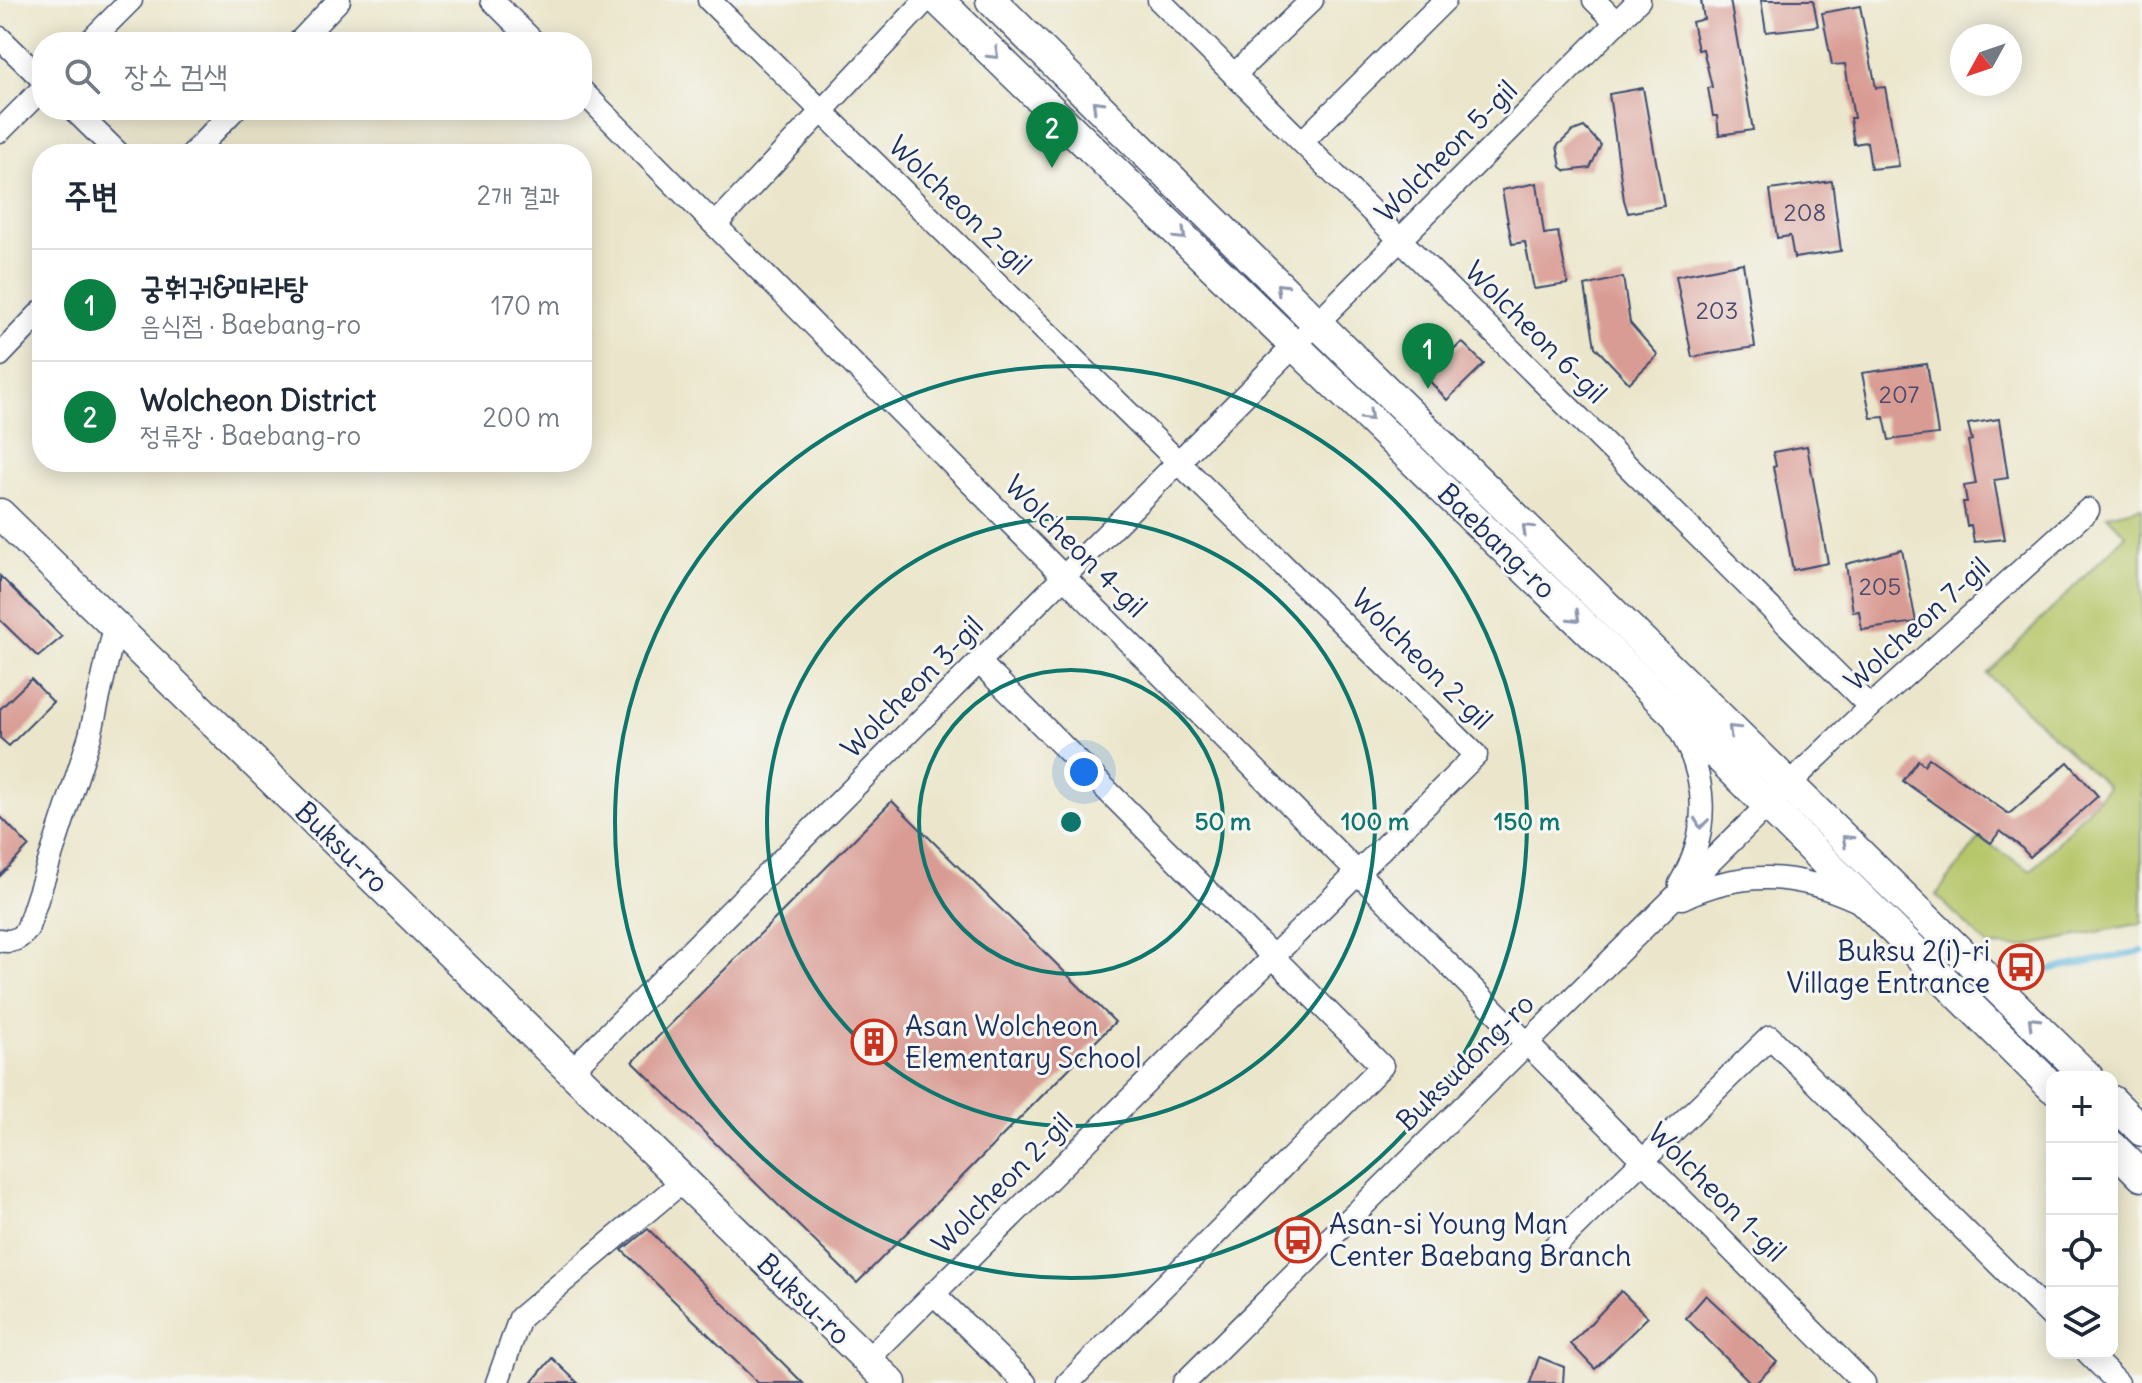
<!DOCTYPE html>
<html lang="ko">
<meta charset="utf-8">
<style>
body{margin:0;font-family:Delius,"Poor Story",sans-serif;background:#f2f2f3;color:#1f2937}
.controls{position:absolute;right:24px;bottom:24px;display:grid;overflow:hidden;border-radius:16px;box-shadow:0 4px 20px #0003}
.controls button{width:72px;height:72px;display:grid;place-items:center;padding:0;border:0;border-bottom:2px solid #e0e1e3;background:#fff;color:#1f2937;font:40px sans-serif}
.compass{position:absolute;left:1950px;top:24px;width:72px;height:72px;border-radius:50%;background:#fff;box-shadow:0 4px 20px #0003;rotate:230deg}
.you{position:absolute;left:1084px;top:772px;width:28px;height:28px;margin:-20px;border:6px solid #fff;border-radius:50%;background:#1a73e8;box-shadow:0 0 0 12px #1a73e833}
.badge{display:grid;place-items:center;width:52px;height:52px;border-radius:50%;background:#0b8043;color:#fff;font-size:26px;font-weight:700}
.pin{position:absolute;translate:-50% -66px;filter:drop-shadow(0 2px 4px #0008)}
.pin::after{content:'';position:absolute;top:42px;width:28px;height:24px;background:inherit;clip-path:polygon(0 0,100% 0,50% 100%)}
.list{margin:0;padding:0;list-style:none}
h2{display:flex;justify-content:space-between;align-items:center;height:104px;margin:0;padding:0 32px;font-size:34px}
h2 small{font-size:26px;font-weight:400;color:#747a83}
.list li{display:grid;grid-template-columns:52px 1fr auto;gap:24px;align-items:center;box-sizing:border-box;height:112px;padding:0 32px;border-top:2px solid #e0e1e3}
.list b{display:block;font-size:30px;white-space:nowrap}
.list p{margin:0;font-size:26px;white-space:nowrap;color:#747a83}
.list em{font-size:26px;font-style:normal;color:#747a83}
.icon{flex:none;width:44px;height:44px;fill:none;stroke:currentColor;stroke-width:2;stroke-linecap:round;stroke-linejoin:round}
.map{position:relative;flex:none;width:2142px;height:1383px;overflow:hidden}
.search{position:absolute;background:#fff;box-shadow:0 4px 20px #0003;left:32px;top:32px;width:560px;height:88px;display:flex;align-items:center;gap:20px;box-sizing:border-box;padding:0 28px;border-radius:32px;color:#747a83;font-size:30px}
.panel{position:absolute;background:#fff;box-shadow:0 4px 20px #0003;left:32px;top:144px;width:560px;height:328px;border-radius:32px}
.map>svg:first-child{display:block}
.green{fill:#b6c669;stroke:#687a64;stroke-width:2}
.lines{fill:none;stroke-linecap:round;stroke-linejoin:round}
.stream{stroke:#5eb5db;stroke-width:6}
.building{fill:#d99c94}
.street-casing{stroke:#3a4a6e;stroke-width:25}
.secondary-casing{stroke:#3a4a6e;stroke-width:33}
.street{stroke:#fff;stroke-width:22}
.secondary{stroke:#fff;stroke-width:30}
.oneway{stroke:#8d97ae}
.ring{fill:none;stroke:#0f766e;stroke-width:4}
.labels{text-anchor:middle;stroke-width:6;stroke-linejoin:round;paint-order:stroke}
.number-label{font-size:24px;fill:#4a4a6c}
.street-label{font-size:28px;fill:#1b2f5e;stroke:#f6f6f2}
.poi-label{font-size:28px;fill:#1b2f5e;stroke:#f6f6f2;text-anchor:start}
.centre{fill:#0f766e;stroke:#f6f6f2;stroke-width:4}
.ring-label{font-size:24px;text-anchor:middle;font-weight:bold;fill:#0f766e;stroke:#f6f6f2;stroke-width:6;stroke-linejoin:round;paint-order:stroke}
</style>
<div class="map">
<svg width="2142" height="1383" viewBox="0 0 2142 1383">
<rect width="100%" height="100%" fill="#f6f6f2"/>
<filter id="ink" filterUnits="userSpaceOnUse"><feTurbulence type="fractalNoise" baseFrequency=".0125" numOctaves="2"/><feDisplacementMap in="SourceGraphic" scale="16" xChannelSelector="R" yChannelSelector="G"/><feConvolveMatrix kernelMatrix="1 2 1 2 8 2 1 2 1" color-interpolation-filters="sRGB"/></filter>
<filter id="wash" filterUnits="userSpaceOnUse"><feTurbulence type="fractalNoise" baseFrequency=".006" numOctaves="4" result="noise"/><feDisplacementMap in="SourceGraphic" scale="32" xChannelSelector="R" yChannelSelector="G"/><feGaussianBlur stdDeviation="1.8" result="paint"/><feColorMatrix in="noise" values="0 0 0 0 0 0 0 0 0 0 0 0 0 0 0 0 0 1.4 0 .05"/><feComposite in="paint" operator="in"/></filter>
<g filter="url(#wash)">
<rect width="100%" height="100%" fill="#ebe6cb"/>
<path class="green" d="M2142,507V923L2023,947L1988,946L1936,895L1980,838L2031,871L2108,787L1987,674L2126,535L2107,515Z"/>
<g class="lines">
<path class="stream" d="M2042,971L2142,951"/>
</g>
<g id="blocks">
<g class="building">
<path d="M1701,0H1730L1753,130L1719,135L1717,116H1713L1708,88L1712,87L1703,49L1698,50L1692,22L1704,19Z"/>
<path d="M1761,0H1813L1818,26L1766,32Z"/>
<path d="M1860,6L1876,88L1885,87L1899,166L1871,169L1867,142L1854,144L1850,118H1854L1845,64L1832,65L1822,13Z"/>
<path d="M1643,88L1664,206L1628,213L1624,200L1609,94Z"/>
<path d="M1584,127L1601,145L1590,168L1566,171L1561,167L1557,146L1573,131Z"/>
<path d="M1832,181L1841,251L1794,258L1790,236L1777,238L1770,190Z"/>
<path d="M1537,183L1544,234L1558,232L1568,284L1534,289L1525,242L1512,244L1502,190Z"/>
<path d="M1743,263L1755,347L1692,357L1676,276Z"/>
<path d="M1623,277L1630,323L1658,355L1629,383L1595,347L1585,286Z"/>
<path d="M1462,342L1484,364L1447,400L1426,377Z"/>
<path d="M1927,364L1938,434L1889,440L1884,417L1871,418L1862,373Z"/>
<path d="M1999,419L2008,478L1994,480L2005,539L1974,542L1971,525L1967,526L1963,502H1967L1964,486L1976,484L1968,441L1972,440L1968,424Z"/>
<path d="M1807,446L1828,563L1793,570L1773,467L1776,466L1773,452Z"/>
<path d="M1902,550L1916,622L1862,630L1859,611L1853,612L1846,564Z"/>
<path d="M0,576L62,637L38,657L0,620Z"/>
<path d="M31,679L53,702L9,746L0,738V709Z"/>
<path d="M1929,758L2009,814L2068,762L2098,796L2030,857L2020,846L2000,831L1991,843L1903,781L1918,760L1924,765Z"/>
<path d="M892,801L1115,1022L857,1283L633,1062Z"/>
<path d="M0,816L29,846L0,876Z"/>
<path d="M648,1229L803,1383H758L622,1250Z"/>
<path d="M1621,1291L1648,1317L1595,1369L1571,1344Z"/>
<path d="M1706,1295L1777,1362L1756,1383H1751L1686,1318Z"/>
<path d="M1539,1357L1564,1367L1563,1383H1530Z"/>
<path d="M552,1358L578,1383H531Z"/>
</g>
</g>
</g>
<g filter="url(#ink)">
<use href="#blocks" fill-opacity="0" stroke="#3a4a6e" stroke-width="2"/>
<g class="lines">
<g class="street-casing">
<g id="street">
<path d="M492,0L534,42"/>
<path d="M709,0L1476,755L867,1360"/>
<path d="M1159,0L1870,707"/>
<path d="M1594,0L1617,23"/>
<path d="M0,38L42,79"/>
<path d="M89,42L131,0"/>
<path d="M299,42L339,0"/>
<path d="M1234,75L1312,0"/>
<path d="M582,91L1864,1383"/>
<path d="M74,110L119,154"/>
<path d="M0,131L42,89"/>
<path d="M1302,142L1445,0"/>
<path d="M192,154L234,110"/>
<path d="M715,225L926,0"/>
<path d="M0,355L42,311"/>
<path d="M979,662L1382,1066L1068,1383"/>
<path d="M1676,724C1708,776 1711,831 1680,884"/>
<path d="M1682,898C1742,869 1797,873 1856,900"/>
<path d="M0,940C12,943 19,939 27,930L90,736L115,626"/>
<path d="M571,1071L1639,0"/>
<path d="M1554,1247L1770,1037L2052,1317"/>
<path d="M933,1293L1025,1383"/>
<path d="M2088,1353L2118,1383"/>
<path d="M497,1383L520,1318L683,1181"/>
<path d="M1184,1383L1789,784L1870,707L2088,510"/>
</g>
</g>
<g class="secondary-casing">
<g id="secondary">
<path d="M938,0L1716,754L2052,1087"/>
<path d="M991,0L1317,323L2088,1077"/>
<path d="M0,514L891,1383"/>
<path d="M2112,1101L2142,1131"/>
<path d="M2112,1146L2142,1176"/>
</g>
</g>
<use href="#street" class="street"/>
<use href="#secondary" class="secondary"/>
</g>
<defs><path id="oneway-chevron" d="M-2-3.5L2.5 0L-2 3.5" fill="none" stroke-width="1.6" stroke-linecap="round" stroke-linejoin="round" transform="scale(2)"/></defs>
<g class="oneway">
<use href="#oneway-chevron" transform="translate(994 54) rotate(44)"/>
<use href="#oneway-chevron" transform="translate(1097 105) rotate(-135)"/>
<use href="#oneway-chevron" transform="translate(1181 235) rotate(44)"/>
<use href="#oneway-chevron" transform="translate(1281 288) rotate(-135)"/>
<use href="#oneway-chevron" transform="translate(1368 416) rotate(44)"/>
<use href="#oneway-chevron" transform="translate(1527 529) rotate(-136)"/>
<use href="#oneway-chevron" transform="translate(1575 617) rotate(44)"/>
<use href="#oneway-chevron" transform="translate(1733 730) rotate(-136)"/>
<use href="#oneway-chevron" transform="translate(1701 823) rotate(96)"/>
<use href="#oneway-chevron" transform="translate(1847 840) rotate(-136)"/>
<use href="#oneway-chevron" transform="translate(2033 1022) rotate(-135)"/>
</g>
</g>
<g class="ring">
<circle cx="1071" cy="822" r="152"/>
<circle cx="1071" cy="822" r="304"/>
<circle cx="1071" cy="822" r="456"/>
</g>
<defs>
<g id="bus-ring" transform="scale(2.3)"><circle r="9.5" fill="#f6f6f2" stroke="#c8321e" stroke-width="1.5"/><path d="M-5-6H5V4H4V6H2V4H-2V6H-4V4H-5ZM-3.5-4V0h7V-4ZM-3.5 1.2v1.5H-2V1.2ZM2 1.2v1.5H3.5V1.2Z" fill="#c8321e"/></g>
<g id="building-ring" transform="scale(2.3)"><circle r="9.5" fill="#f6f6f2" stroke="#c8321e" stroke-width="1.5"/><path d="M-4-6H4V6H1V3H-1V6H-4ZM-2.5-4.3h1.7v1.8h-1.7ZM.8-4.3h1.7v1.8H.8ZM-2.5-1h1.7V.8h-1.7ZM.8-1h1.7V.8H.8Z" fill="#c8321e"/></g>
</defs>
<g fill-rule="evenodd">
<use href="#bus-ring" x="2021" y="967"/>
<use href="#building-ring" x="874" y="1042"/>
<use href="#bus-ring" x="1298" y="1240"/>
</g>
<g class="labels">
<g class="number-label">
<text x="1805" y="221">208</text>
<text x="1717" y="319">203</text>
<text x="1899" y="403">207</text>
<text x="1880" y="595">205</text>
</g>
<g class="street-label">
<text transform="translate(1446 151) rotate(-45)" y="10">Wolcheon 5-gil</text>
<text transform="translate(960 205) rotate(44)" y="10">Wolcheon 2-gil</text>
<text transform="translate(1536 332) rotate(45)" y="10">Wolcheon 6-gil</text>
<text transform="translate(1497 541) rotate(44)" y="10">Baebang-ro</text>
<text transform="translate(1076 546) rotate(45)" y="10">Wolcheon 4-gil</text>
<text transform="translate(1917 624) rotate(-42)" y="10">Wolcheon 7-gil</text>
<text transform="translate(1422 659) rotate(45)" y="10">Wolcheon 2-gil</text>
<text transform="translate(912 687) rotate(-45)" y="10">Wolcheon 3-gil</text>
<text transform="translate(342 847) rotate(44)" y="10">Buksu-ro</text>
<text transform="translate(1465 1062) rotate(-45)" y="10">Buksudong-ro</text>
<text transform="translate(1002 1183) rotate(-45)" y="10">Wolcheon 2-gil</text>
<text transform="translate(1717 1192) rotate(45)" y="10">Wolcheon 1-gil</text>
<text transform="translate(804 1299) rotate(44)" y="10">Buksu-ro</text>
</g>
<g class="poi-label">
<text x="1990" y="961" text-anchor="end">Buksu 2(i)-ri<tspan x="1990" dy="32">Village Entrance</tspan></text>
<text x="905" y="1036">Asan Wolcheon<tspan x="905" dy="32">Elementary School</tspan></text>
<text x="1329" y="1234">Asan-si Young Man<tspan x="1329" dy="32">Center Baebang Branch</tspan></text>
</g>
</g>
<circle cx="1071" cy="822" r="12" class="centre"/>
<g class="ring-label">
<text x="1223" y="830">50 m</text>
<text x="1375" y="830">100 m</text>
<text x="1527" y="830">150 m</text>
</g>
</svg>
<div class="controls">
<button>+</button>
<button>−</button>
<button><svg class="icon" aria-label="locate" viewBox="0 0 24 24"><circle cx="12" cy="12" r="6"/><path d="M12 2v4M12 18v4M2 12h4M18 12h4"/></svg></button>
<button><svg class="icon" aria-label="layers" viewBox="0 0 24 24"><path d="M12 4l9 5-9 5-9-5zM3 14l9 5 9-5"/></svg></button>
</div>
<svg class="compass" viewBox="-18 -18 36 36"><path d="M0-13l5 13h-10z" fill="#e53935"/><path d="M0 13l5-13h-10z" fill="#747a83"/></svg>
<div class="you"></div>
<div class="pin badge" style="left:1428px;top:389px">1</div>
<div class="pin badge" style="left:1052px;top:168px">2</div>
<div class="search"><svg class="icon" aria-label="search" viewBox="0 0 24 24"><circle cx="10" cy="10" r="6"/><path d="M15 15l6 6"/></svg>장소 검색</div>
<section class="panel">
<h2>주변<small>2개 결과</small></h2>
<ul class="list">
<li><span class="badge">1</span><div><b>궁훠궈&amp;마라탕</b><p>음식점 · Baebang-ro</p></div><em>170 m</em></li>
<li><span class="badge">2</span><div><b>Wolcheon District</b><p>정류장 · Baebang-ro</p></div><em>200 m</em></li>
</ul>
</section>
</div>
